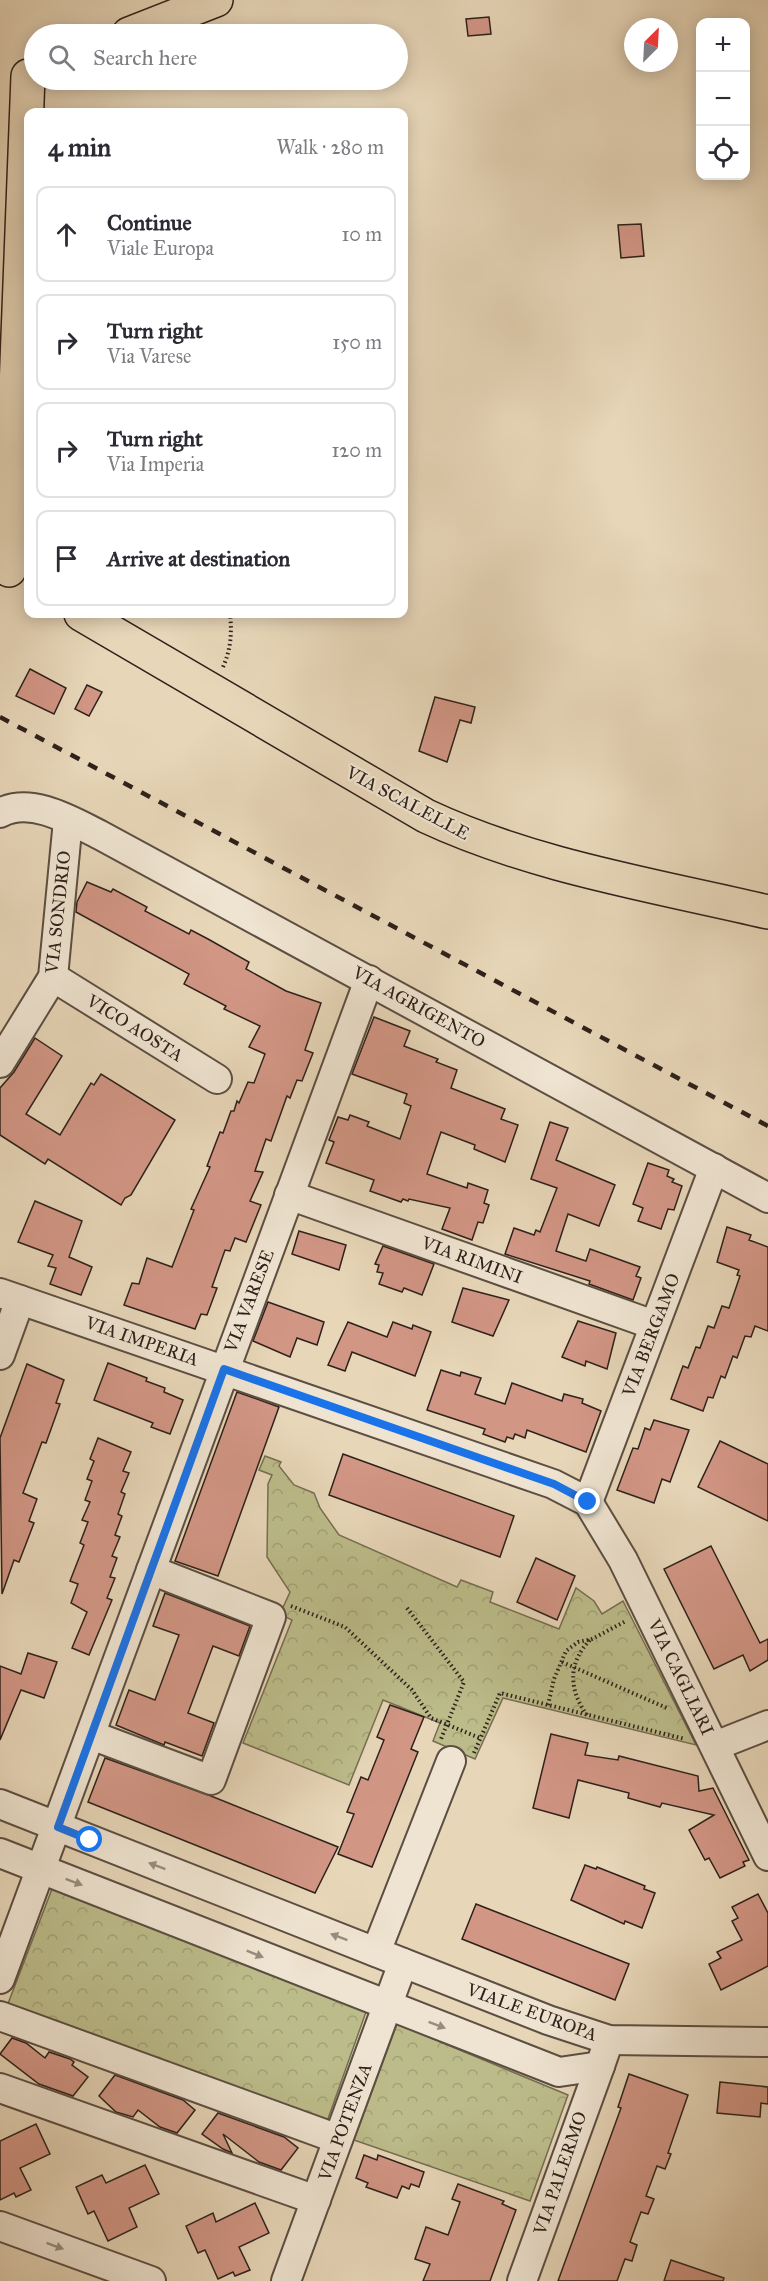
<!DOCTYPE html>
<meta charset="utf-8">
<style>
body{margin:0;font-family:"IM FELL Great Primer",serif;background:#f7f7f7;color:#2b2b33}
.controls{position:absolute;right:18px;top:18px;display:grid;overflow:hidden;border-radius:12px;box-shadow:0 3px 15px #0003}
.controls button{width:54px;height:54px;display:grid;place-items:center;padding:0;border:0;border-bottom:2px solid #e1e1e2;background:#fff;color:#2b2b33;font:30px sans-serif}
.compass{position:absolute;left:624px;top:18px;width:54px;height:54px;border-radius:50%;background:#fff;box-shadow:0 3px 15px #0003;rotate:24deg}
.stop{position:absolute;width:18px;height:18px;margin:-14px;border:4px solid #1a73e8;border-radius:50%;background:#fff}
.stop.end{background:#1a73e8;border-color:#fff;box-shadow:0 2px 6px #0008}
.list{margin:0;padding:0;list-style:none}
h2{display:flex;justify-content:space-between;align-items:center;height:78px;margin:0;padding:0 24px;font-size:26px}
h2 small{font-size:20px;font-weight:400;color:#7c7c81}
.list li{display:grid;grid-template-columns:39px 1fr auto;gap:18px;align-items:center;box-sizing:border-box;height:96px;margin:0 12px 12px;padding:0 12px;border:2px solid #e1e1e2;border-radius:12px}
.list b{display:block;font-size:22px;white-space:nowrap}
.list p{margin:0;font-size:20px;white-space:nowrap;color:#7c7c81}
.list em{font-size:20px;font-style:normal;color:#7c7c81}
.icon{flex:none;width:33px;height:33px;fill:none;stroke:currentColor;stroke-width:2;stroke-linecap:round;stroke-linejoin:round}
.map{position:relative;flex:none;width:768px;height:2281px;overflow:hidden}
.search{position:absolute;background:#fff;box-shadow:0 3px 15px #0003;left:24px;top:24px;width:384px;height:66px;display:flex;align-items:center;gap:15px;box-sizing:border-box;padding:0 21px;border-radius:33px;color:#7c7c81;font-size:22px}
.panel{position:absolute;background:#fff;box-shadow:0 3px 15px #0003;left:24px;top:108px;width:384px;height:510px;border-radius:12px}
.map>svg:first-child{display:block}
.forest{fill:url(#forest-crowns);stroke:#756e52;stroke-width:1.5}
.building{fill:#d29685;stroke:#2e211b;stroke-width:1.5}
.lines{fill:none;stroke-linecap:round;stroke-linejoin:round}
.minor-casing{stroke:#5c4e42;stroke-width:32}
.major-casing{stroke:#2e211b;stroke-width:36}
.path{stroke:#2e211b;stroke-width:4;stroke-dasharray:1.5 3;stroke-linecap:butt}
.minor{stroke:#efe4d1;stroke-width:28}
.major{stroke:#e7d6b8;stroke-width:33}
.rail{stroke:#2e211b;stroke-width:4.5;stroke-dasharray:10 10;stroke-linecap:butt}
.oneway{fill:#988c7f}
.route{stroke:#1a73e8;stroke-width:8}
.labels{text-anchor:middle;stroke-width:4.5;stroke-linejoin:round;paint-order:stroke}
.street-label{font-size:18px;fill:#2e211b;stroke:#efe4d1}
</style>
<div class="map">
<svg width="768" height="2281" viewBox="0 0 768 2281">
<defs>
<pattern id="forest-crowns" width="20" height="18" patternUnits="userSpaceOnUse" patternTransform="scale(1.5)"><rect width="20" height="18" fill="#bcbc8a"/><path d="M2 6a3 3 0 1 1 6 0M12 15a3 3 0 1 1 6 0" fill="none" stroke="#a2a176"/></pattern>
</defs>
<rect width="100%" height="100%" fill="#e7d6b8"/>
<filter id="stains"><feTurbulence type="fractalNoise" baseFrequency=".00333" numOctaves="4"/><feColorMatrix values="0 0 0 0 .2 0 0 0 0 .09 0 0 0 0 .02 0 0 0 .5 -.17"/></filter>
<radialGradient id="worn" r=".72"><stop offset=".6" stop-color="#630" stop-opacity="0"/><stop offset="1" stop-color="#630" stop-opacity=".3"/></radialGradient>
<g class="forest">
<path d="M265,1456L281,1462L279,1466L294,1485L314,1493L320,1508L339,1535L457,1587L461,1580L493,1592L490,1602L559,1629L576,1588L594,1601L602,1614L623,1601L696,1745L503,1698L475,1759L433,1741L440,1723L383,1700L349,1785L243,1743L292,1620L280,1614L290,1592L267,1557L268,1484L272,1475L259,1470Z"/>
<path d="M52,1889L366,2012L324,2130L4,2014Z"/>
<path d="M397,2024L568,2095L530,2201L354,2140Z"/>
</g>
<g class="building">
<path d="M489,17L491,34L468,36L466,19Z"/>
<path d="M641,224L644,256L621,258L618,225Z"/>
<path d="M30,669L66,688L54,714L16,696Z"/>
<path d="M87,685L102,692L89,716L75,709Z"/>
<path d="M435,697L475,707L471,723L460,720L447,762L419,751Z"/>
<path d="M87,882L111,892L113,889L147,907L145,911L189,934L191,930L208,939L249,962L246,969L286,991L321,1003L305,1050L313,1053L302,1081L297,1080L290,1098L287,1096L271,1141L266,1139L255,1171L263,1172L250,1201L261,1205L246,1242L235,1238L230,1251L225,1250L212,1287L217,1288L207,1315L201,1314L195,1329L124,1305L132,1283L139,1284L147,1258L172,1267L194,1210L191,1209L210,1167L207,1166L220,1132L223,1133L231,1111H234L237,1101L239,1103L248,1082L254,1083L265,1054L249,1047L260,1026L224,1009L226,1006L184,984L189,974L76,912L77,902Z"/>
<path d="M374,1017L410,1031L404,1046L438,1059L436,1062L457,1070L451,1088L505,1109L501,1119L518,1125L505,1162L474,1149L475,1145L441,1132L427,1174L467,1188L468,1183L488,1190L484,1203L489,1205L483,1223L478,1222L472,1240L442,1229L450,1208L409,1199L408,1201L403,1199L401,1202L370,1191L374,1180L326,1163L334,1142L329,1140L338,1117L348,1120L350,1115L369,1122L367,1126L400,1139L411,1106L404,1103L407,1094L352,1074Z"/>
<path d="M35,1038L62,1056L26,1114L60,1135L91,1083L94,1085L101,1074L175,1120L131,1195L125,1198L121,1205L48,1159L45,1164L0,1135V1088L14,1072Z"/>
<path d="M550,1122L568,1128L556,1160L615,1185L599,1226L568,1214L556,1251L586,1261L590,1249L640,1267L636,1276L641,1278L633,1300L589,1284L590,1281L505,1254L514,1228L534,1235L536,1230L540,1232L557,1188L531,1179Z"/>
<path d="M648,1163L669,1170L667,1176L674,1179L672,1182L682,1186L674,1210L668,1209L661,1229L638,1221L643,1208L633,1204Z"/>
<path d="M35,1201L82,1221L69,1257L92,1267L81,1295L50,1284L56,1268L48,1266L53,1255L18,1242Z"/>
<path d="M727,1227L751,1235L749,1240L768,1247V1331L755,1326L751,1337L745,1336L737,1358L733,1356L725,1378L721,1376L713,1398L708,1397L703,1411L671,1399L683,1366L688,1368L696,1347L700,1348L708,1326L714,1328L722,1306L729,1308L740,1276L737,1275L739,1270L717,1262Z"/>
<path d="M299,1231L346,1245L339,1270L292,1254Z"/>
<path d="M383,1246L434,1264L422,1295L404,1288L402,1292L379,1284L383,1273L377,1272L379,1265L375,1264Z"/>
<path d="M463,1288L509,1300L493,1336L452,1322Z"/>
<path d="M268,1302L324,1322L317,1345L297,1338L290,1357L253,1341Z"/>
<path d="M578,1321L616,1333L607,1369L586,1361L585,1366L562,1357Z"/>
<path d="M348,1322L387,1337L393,1322L412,1329L413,1325L431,1332L415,1376L352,1352L345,1371L328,1365Z"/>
<path d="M108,1363L147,1378L146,1381L165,1388L164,1392L183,1400L170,1434L151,1427L153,1423L94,1400Z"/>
<path d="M27,1364L64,1380L56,1403L60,1404L46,1443L42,1442L23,1493L37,1499L29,1521L34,1523L19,1562L14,1560L2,1594L0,1438Z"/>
<path d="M441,1370L460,1376L461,1372L481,1378L475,1394L505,1404L512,1383L562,1401L564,1394L583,1399L582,1403L601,1411L586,1452L527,1430L525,1438L515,1434L513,1439L507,1437L505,1442L483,1434L485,1429L427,1410Z"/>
<path d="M237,1392L279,1407L218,1576L175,1561Z"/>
<path d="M654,1420L689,1430L670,1482L662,1479L654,1503L617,1490L633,1448L638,1449L645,1428L650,1430Z"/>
<path d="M98,1438L131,1452L123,1471L129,1473L121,1492L125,1494L118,1514L122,1516L115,1535L120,1537L112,1556L117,1558L110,1577L115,1578L107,1598L112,1600L89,1655L72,1648L87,1612L71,1603L78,1584L70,1581L84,1545L80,1543L88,1522L82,1520L90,1502L85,1500L92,1481L87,1479L94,1461L90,1459Z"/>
<path d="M720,1441L768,1464V1521L698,1487Z"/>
<path d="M343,1454L514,1516L500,1557L329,1495Z"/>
<path d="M711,1546L760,1643L768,1639V1660L750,1671L743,1655L714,1669L664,1569Z"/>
<path d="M536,1558L575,1576L557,1620L517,1602Z"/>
<path d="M165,1593L250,1626L239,1656L213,1646L188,1713L214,1723L202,1756L165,1742L164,1745L116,1725L129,1690L155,1700L179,1635L153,1626Z"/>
<path d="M28,1653L57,1662L44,1698L21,1690L0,1740V1666L21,1674Z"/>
<path d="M390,1705L424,1717L411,1749L418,1752L372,1867L338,1854L354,1814L347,1812L361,1777L368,1780L384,1740L377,1737Z"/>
<path d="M551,1734L588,1743L585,1755L618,1760L619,1756L698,1776L699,1791L713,1788L749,1860L743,1862L745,1866L720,1878L709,1858L705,1860L689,1830L714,1815L662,1803L660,1807L628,1798L629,1793L578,1780L569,1818L533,1808Z"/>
<path d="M105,1758L211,1796L338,1847L315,1893L88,1802Z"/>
<path d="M585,1865L596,1869L597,1867L645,1886L644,1889L655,1893L642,1928L625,1921L624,1924L571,1900Z"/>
<path d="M758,1894L768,1913V1966L721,1990L709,1964L721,1958L717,1952L742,1940L732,1921L738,1918L732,1907Z"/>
<path d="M476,1904L629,1964L615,2000L462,1939Z"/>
<path d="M12,2038L26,2043L45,2058L49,2052L70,2059L74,2062L72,2065L88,2077L73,2096L39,2084L0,2054Z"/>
<path d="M629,2074L688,2095L668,2153L671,2154L665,2169L657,2166L646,2196L654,2199L648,2214L641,2212L630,2242L637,2245L632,2261L625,2259L617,2281H558L621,2108L618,2107Z"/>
<path d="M115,2075L183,2100L195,2110L177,2133L160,2127L138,2110L133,2117L116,2112L99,2096Z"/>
<path d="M720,2082L768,2087V2104L761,2103L760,2117L717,2113Z"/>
<path d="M218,2113L284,2137L298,2148L281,2170L259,2162L223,2134L232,2153L223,2149L202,2134Z"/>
<path d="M36,2124L50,2154L20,2168L31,2190L16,2197L14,2193L0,2200V2141Z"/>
<path d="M364,2155L377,2160L378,2155L424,2172L419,2187L411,2184L409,2189L402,2186L397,2198L366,2187L368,2183L356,2178Z"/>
<path d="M145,2165L159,2194L129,2208L137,2227L108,2241L94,2211L88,2214L76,2187L102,2175L106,2183Z"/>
<path d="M458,2184L504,2201L502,2204L516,2210L490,2281H423L430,2264L415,2259L426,2227L448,2235L460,2202L452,2199Z"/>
<path d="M255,2203L269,2233L239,2247L250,2270L235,2276L233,2272L218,2279L205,2250L198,2253L186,2226L213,2213L216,2222Z"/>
<path d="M671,2260L724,2278L723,2281H664Z"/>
</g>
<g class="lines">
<g class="minor-casing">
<g id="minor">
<path d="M0,813C31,796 72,821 100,835L768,1198"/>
<path d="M53,977L217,1079"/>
<path d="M0,1063L53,977L68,820"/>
<path d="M289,1195L654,1325"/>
<path d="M0,1293L553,1484L588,1502L623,1560L768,1856"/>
<path d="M0,1355L20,1300"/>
<path d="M588,1502L714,1168"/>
<path d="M91,1735L211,1780L271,1617L151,1570"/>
<path d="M715,1746L768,1725"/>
<path d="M0,1804L548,2020L609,2040L768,2042"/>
<path d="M0,1853L559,2072L600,2066L609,2040"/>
<path d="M376,1952L451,1761"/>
<path d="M0,1979L369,980"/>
<path d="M0,2016L338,2139"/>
<path d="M0,2088L316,2200"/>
<path d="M0,2226L151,2281"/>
<path d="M286,2281L403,1963"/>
<path d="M522,2281L600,2066"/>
</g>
</g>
<g class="major-casing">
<g id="major">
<path d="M129,34L216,0"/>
<path d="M9,570L28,76"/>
<path d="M81,614L426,816C533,866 653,885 768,912"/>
</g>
</g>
<g class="path">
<path d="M332,109L333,112"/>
<path d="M223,667C231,649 232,633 230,614"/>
<path d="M291,1606L345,1627L412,1690L431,1718L480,1738"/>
<path d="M407,1608L464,1682L441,1739"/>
<path d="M562,1662L669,1709"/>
<path d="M548,1705L554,1679L566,1651L578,1642L592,1639L626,1621"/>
<path d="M587,1715C568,1689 568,1662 591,1639"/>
<path d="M474,1753L500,1693L685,1739"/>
</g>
<use href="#minor" class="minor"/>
<use href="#major" class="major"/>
<path class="rail" d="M0,717L768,1126"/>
</g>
<defs><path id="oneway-solid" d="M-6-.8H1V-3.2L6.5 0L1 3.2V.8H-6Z" transform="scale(1.5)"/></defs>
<g class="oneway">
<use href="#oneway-solid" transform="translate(157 1866) rotate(-159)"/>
<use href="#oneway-solid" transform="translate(74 1882) rotate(21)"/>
<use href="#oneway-solid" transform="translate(339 1937) rotate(-159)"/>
<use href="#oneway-solid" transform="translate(255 1954) rotate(22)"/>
<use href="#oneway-solid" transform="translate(437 2025) rotate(21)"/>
<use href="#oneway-solid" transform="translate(55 2246) rotate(20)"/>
</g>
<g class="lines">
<path class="route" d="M90,1840L58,1827L224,1369L554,1484L588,1502"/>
</g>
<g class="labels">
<g class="street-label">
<text transform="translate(408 803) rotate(28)" y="6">VIA SCALELLE</text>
<text transform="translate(58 912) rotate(-84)" y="6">VIA SONDRIO</text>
<text transform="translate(419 1007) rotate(29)" y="6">VIA AGRIGENTO</text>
<text transform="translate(135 1028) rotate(32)" y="6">VICO AOSTA</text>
<text transform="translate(472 1260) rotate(20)" y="6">VIA RIMINI</text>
<text transform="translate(249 1301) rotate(-69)" y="6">VIA VARESE</text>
<text transform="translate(651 1335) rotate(-69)" y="6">VIA BERGAMO</text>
<text transform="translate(142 1341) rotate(19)" y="6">VIA IMPERIA</text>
<text transform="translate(681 1677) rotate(64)" y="6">VIA CAGLIARI</text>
<text transform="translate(532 2012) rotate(20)" y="6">VIALE EUROPA</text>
<text transform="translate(345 2122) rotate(-70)" y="6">VIA POTENZA</text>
<text transform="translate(560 2173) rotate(-71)" y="6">VIA PALERMO</text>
</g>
</g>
<rect width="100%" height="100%" filter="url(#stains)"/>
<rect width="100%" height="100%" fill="url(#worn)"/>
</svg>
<div class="controls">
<button>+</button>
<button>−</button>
<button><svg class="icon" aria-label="locate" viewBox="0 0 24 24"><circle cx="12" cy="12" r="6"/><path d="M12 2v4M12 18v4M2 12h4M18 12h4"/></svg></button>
</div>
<svg class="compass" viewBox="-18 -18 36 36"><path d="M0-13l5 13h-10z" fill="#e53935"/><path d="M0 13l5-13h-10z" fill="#7c7c81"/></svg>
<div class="stop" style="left:90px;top:1840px"></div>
<div class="stop end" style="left:588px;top:1502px"></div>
<div class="search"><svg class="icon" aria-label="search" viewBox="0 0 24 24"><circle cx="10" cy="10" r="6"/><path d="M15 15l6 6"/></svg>Search here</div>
<section class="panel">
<h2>4 min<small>Walk · 280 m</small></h2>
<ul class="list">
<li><svg class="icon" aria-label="ahead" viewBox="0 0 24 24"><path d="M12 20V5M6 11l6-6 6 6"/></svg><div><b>Continue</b><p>Viale Europa</p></div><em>10 m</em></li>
<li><svg class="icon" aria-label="right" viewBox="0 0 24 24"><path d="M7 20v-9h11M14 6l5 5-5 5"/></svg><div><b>Turn right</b><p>Via Varese</p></div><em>150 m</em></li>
<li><svg class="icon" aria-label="right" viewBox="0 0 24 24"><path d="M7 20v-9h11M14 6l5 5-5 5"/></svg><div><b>Turn right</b><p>Via Imperia</p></div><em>120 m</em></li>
<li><svg class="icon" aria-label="arrive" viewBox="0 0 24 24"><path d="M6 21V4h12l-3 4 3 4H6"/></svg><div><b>Arrive at destination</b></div></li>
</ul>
</section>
</div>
